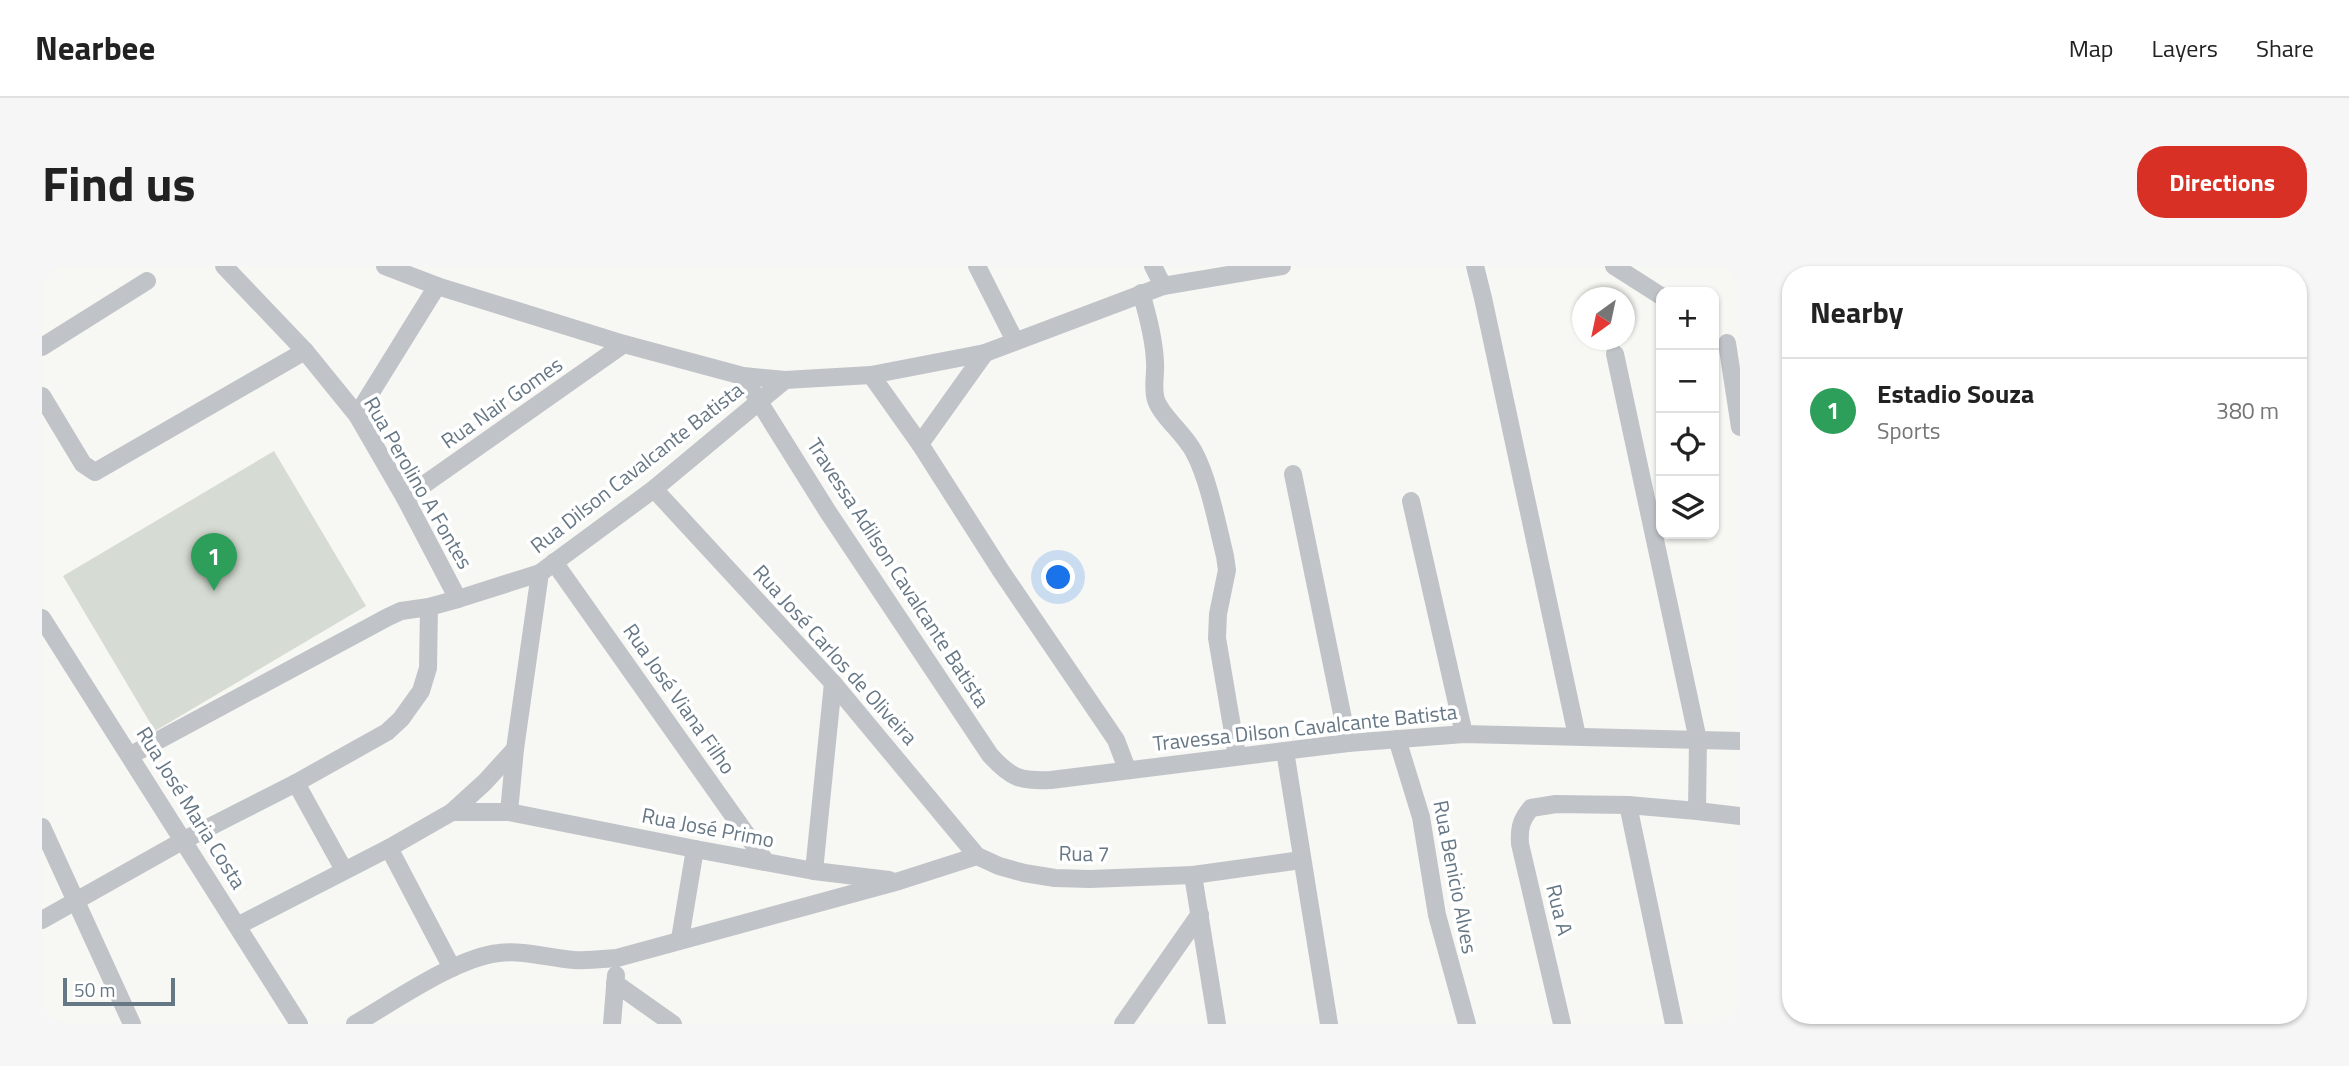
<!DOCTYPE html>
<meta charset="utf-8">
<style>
body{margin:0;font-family:"Titillium Web",sans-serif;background:#f6f6f6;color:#222}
.controls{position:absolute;right:21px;top:21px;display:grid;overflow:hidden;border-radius:14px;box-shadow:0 2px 5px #0004}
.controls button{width:63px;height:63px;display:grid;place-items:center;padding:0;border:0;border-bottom:2px solid #e0e0e0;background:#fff;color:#222;font:35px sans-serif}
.compass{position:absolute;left:1530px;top:21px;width:63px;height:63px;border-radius:50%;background:#fff;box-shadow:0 2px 5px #0004;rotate:213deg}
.scale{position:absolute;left:21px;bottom:18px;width:112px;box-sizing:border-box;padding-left:7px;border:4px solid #667785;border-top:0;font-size:19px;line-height:24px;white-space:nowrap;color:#667785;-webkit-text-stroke:5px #fff;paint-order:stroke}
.you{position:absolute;left:1017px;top:312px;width:24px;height:24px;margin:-18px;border:5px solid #fff;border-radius:50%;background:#1a73e8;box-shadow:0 0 0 10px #1a73e833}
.badge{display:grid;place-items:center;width:46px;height:46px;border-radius:50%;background:#d93025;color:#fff;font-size:23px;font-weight:700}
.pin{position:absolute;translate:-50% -58px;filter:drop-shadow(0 2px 4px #0008)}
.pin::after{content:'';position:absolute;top:37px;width:24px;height:21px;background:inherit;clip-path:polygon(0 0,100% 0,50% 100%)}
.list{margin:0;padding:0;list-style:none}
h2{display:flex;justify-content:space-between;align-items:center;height:91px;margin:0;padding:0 28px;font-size:30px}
h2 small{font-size:23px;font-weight:400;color:#767676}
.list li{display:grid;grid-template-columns:46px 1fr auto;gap:21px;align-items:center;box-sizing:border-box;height:105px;padding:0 28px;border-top:2px solid #e0e0e0}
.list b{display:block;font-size:26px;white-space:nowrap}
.list p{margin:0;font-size:23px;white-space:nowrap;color:#767676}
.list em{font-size:23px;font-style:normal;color:#767676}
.icon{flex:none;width:38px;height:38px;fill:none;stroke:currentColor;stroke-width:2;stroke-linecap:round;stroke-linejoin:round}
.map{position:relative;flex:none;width:1698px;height:758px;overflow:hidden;border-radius:28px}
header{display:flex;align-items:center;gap:42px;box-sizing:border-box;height:98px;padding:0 35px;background:#fff;border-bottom:2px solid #e0e0e0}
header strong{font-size:33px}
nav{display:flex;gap:38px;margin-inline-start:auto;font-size:24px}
.intro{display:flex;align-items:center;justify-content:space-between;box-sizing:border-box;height:168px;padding:0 42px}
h1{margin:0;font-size:49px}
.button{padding:18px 32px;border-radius:28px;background:#d93025;color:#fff;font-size:24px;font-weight:700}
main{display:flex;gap:42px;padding:0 42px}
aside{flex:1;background:#fff;border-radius:28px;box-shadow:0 2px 5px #0004}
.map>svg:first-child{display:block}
.green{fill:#d6dcd3}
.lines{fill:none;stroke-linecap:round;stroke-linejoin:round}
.street{stroke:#c0c4c8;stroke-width:18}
.labels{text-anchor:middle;stroke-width:7;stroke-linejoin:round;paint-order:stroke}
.street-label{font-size:21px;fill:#667785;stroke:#fff}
</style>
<header>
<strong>Nearbee</strong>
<nav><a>Map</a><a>Layers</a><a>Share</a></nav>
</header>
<div class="intro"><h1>Find us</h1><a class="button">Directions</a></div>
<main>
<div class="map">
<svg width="1698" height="758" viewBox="0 0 1698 758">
<rect width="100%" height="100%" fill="#f7f7f3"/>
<path class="green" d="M232,185L324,340L113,465L21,310Z"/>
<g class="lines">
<g class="street">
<path d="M182,0L263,85L315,149L363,232L416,333"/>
<path d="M343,0L395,20L582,78L701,110L743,114L829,109L943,87L1121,20L1240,0"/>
<path d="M935,0L973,75"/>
<path d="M1111,0L1121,20"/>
<path d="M1433,0L1441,32L1535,470"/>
<path d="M1572,0L1619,30"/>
<path d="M1099,27C1106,50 1112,72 1113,96C1114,109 1110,121 1114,134C1120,151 1142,167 1152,186C1167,214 1175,258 1183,290L1185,304L1176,348L1175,372L1195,490"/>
<path d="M1685,77L1698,161"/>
<path d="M0,81L105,15"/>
<path d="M1573,88L1656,474L1655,545L1698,550"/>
<path d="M829,109L878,178L959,305L1074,474L1085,503"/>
<path d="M701,110L786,246L948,489C970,513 978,515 1009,514L1306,477L1422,468L1698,475"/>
<path d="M0,130L41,198L53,206L263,85"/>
<path d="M315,149L395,20"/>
<path d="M878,178L943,87"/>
<path d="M1251,208L1306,477"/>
<path d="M612,223L791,417L935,590L957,600L982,607L1013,612L1048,613L1151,609L1259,594"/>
<path d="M363,232L582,78"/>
<path d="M1369,235L1422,468"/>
<path d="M512,296L724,596"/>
<path d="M0,352L257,758"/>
<path d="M1355,473L1379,551L1395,649L1425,758"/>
<path d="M1243,485L1287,758"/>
<path d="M89,489L346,351L359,345L387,341L416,333L498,307L612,223L743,114"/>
<path d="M254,517L302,604"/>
<path d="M1586,539L1632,758"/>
<path d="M410,546H467L653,583L772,605L847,614"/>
<path d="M467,546L473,483L498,307"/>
<path d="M0,561L90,758"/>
<path d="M347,582L410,702"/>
<path d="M772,605L791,417"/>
<path d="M1151,609L1175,758"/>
<path d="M0,654L142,574L254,517L345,466L359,453L379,425L386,402L387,341"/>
<path d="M197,659L347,582L410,546L443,516L473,483"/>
<path d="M638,673L653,583"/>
<path d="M573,717L631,758"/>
<path d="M313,758C351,736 415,691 457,687C482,684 507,692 532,694C546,695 561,693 575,692L857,615L935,590"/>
<path d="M570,758L574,709"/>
<path d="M1081,758L1158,648"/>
<path d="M1520,758L1478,578C1477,562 1479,554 1489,542L1514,538L1586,539L1655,545"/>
</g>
</g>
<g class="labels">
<g class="street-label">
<text transform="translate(460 137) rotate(-35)" y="7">Rua Nair Gomes</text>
<text transform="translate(595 202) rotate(-38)" y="7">Rua Dilson Cavalcante Batista</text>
<text transform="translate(376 217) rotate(60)" y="7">Rua Perolino A Fontes</text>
<text transform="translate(856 307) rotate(57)" y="7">Travessa Adilson Cavalcante Batista</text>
<text transform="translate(793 389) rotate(48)" y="7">Rua José Carlos de Oliveira</text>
<text transform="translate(637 433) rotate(55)" y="7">Rua José Viana Filho</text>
<text transform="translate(1263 462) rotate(-6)" y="7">Travessa Dilson Cavalcante Batista</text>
<text transform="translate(149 542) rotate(58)" y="7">Rua José Maria Costa</text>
<text transform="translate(666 562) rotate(11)" y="7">Rua José Primo</text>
<text transform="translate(1042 588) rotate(1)" y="7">Rua 7</text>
<text transform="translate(1413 611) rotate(79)" y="7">Rua Benicio Alves</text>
<text transform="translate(1517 644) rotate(76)" y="7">Rua A</text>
</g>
</g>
</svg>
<div class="controls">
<button>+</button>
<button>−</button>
<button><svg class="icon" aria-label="locate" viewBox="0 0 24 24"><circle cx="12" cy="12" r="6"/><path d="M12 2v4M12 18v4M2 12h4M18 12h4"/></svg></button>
<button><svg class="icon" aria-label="layers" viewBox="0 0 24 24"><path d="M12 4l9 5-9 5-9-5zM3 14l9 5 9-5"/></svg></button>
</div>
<svg class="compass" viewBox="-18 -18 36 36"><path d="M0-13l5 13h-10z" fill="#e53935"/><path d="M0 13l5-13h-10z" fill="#767676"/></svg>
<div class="scale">50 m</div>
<div class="you"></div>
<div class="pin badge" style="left:172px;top:325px;background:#2e9e5b">1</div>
</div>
<aside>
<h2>Nearby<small></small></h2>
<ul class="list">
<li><span class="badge" style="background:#2e9e5b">1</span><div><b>Estadio Souza</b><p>Sports</p></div><em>380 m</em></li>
</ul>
</aside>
</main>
